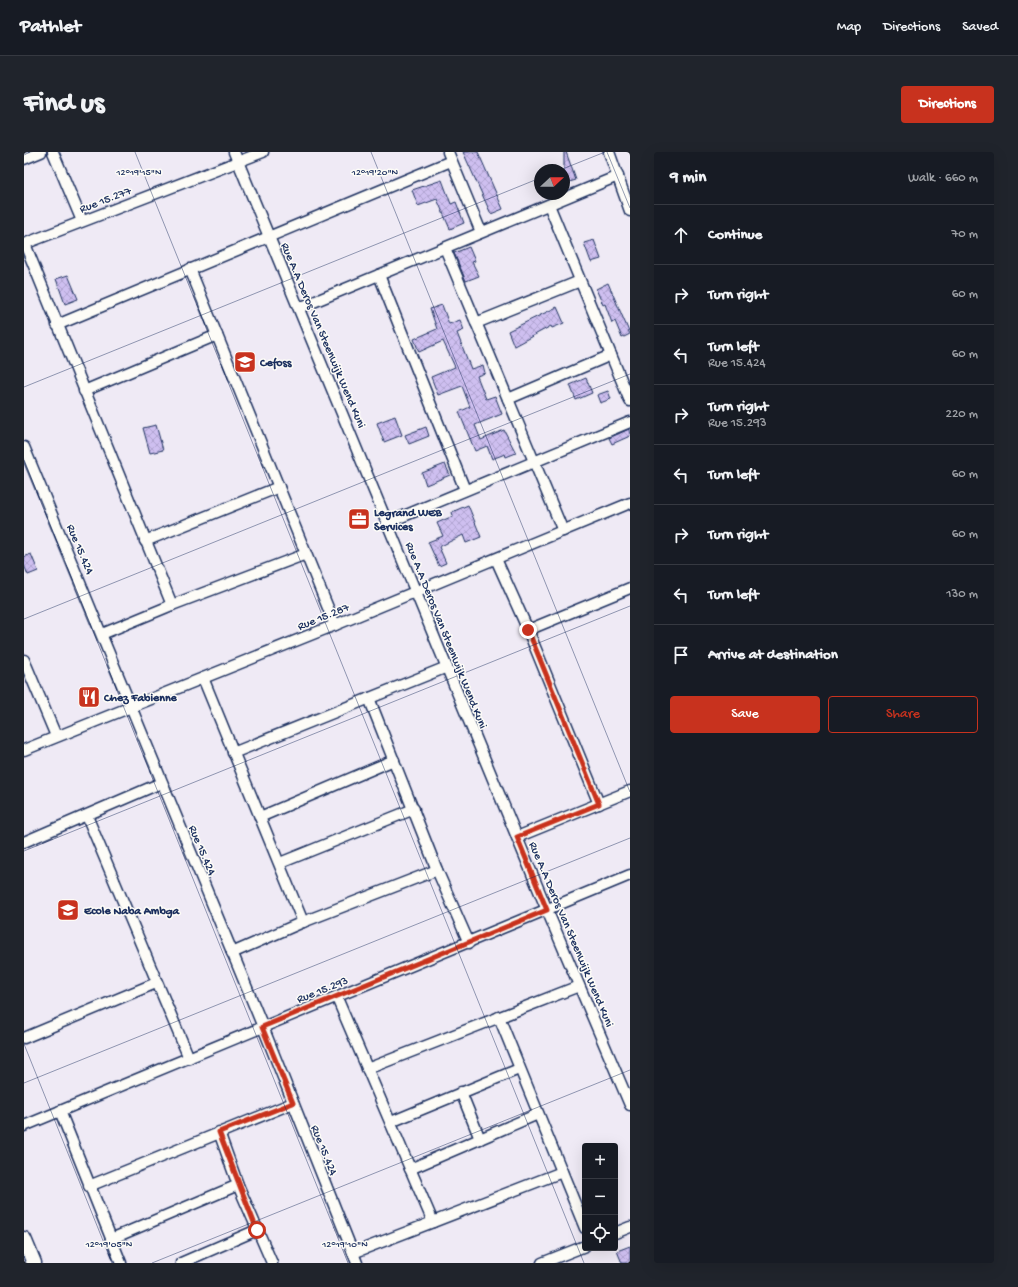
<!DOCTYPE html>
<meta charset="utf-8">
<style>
body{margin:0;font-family:"Gochi Hand",sans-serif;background:#20242c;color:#f1f3f6}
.controls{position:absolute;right:12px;bottom:12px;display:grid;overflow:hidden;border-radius:4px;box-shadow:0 4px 16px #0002}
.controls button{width:36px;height:36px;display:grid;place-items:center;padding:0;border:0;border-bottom:1px solid #363941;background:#171b24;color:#f1f3f6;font:20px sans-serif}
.compass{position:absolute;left:510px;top:12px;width:36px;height:36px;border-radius:50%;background:#171b24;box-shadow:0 4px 16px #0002;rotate:68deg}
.stop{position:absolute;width:12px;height:12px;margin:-9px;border:3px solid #c8321e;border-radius:50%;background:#fff}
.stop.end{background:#c8321e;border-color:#fff;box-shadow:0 1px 4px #0008}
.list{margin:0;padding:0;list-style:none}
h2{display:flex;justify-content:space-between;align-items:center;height:52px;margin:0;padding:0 16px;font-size:17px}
h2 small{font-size:13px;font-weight:400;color:#9ea1a6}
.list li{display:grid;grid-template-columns:26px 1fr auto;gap:12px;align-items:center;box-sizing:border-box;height:60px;padding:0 16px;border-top:1px solid #363941}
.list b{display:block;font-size:15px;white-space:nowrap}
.list p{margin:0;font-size:13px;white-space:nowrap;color:#9ea1a6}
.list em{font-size:13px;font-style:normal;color:#9ea1a6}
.actions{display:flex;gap:8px;padding:12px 16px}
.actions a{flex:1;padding:9px 0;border:1px solid #c8321e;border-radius:4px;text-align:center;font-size:14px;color:#c8321e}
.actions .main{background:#c8321e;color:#fff}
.icon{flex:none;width:22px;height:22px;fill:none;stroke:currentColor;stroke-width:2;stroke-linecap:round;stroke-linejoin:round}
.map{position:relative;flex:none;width:606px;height:1111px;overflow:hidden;border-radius:4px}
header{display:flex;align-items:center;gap:24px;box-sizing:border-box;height:56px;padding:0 20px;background:#171b24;border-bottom:1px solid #363941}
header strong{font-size:19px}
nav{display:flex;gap:22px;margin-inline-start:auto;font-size:14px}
.intro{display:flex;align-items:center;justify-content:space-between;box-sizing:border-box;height:96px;padding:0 24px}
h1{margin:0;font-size:28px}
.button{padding:10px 18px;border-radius:4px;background:#c8321e;color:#fff;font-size:14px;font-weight:700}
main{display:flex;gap:24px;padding:0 24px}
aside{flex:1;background:#171b24;border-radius:4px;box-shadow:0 4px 16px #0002}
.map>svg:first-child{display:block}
.building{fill:url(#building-cross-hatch);stroke:#1b2f5e}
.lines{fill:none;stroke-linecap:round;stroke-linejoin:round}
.street-casing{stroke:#1b2f5e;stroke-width:13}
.secondary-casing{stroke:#1b2f5e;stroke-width:17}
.street{stroke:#fdfcf7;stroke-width:10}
.secondary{stroke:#fdfcf7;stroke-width:14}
.route{stroke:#c8321e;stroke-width:5}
.ticks{fill:none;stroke:#1b2f5e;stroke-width:1;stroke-opacity:0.45}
.labels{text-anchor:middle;stroke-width:3;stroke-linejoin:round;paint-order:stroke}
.street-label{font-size:12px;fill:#1b2f5e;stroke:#fdfcf7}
.poi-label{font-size:12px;font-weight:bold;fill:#1b2f5e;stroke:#fdfcf7;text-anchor:start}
.ticks-label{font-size:10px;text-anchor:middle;fill:#1b2f5e;stroke:#fdfcf7;stroke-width:3;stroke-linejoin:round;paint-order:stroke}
</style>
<header>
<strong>Pathlet</strong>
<nav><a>Map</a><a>Directions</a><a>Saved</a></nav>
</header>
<div class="intro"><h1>Find us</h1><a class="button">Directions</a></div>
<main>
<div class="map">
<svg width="606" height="1111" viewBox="0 0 606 1111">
<defs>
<pattern id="building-cross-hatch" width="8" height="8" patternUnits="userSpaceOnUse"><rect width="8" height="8" fill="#cebff0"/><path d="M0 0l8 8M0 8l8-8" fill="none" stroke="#b0a4d0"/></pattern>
</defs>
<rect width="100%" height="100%" fill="#efeaf5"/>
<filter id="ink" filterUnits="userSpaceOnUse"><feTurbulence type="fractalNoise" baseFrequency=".025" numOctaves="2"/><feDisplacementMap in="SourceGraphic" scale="8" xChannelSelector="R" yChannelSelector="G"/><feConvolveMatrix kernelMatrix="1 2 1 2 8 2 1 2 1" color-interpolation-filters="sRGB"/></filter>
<g filter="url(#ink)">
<g class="building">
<path d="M439,0H454L479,57L467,62Z"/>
<path d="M540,0H542L552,28L542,31L540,26Z"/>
<path d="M418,28L427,52L432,50L440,71L426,77L413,47L394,54L388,38Z"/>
<path d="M570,88L577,107L567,110L560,91Z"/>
<path d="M445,95L451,109L448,110L455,124L442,129L430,101Z"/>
<path d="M44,123L54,147L41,152L32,127Z"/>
<path d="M584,131L606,182L598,186L591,169L588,171L581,152L579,153L572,137Z"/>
<path d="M418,153L425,172L436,168L440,178L433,181L447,217L459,213L461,221L453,224L462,247L471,244L478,262L451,273L457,288L480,278L492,301L482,305L481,302L468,307L463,294L451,299L435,260L446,255L438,234L414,243L407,225L431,215L419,189L395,200L390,187L413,177L406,157Z"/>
<path d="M533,155L540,171L528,176L527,174L490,194L484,179Z"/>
<path d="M562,226L568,241L552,248L546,233Z"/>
<path d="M584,239L587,247L576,251L573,243Z"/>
<path d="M371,264L378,283L360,290L353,271Z"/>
<path d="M132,273L139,298L126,301L119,276Z"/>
<path d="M402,275L405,284L385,292L381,283Z"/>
<path d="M605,277L606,284L588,292L585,286Z"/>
<path d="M421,312L426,323L402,333L398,321Z"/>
<path d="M444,353L457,385L442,391L439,383L415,395L422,411L415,414L404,390L419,384L413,371L429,364L428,360Z"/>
<path d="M7,402L14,419L4,423L0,413V405Z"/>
<path d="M606,1094V1111H598L593,1099Z"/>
</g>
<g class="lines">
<g class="street-casing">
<g id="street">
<path d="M29,0L58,69"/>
<path d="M210,0L523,758L606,953"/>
<path d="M424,0L457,80"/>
<path d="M585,0L606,59"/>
<path d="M0,7L17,0"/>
<path d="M525,53L606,249"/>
<path d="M0,92L239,0"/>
<path d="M1,92L148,453"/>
<path d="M421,96L539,379"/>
<path d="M166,117L311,473"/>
<path d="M355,123L441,338"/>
<path d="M275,156L594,24"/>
<path d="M452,171L556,129"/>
<path d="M33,173L427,9"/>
<path d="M60,239L193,183"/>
<path d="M484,247L587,203"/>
<path d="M0,295L239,875L333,1111"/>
<path d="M363,371L606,270"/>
<path d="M121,389L255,335"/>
<path d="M472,407L504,478L575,652"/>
<path d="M504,478L606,436"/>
<path d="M78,482L148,453L282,402"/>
<path d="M0,508L32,584"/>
<path d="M179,526L279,770"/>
<path d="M345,546L413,718L445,791"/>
<path d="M0,598L311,473L606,351"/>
<path d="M209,601L423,515"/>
<path d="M63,664L165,906"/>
<path d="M236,665L370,608"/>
<path d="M493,685L606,639"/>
<path d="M0,690L137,631"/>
<path d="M256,711L390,657"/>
<path d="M208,801L279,770L413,718"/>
<path d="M313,846L409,1070"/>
<path d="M475,865L561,1076"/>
<path d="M0,886L132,831"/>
<path d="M343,917L555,834"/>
<path d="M437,940L456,987"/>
<path d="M36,959L97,1111"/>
<path d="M367,970L495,917"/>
<path d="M0,974L606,723"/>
<path d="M195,980L214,1033L248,1111"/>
<path d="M386,1017L514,962"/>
<path d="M65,1034L269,951"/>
<path d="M591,1081L606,1075"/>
<path d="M87,1087L214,1033"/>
<path d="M329,1101L538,1020"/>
<path d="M157,1111L233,1078"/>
<path d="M518,1111L561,1094"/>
</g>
</g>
<g class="secondary-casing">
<path id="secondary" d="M0,1087L10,1111"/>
</g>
<use href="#street" class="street"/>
<use href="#secondary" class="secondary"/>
</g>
</g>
<g class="lines" filter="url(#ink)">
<path class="route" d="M233,1078L195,980L269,951L238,875L523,758L493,685L575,652L504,478"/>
</g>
<path class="ticks" d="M111,0L560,1111M347,0L606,640M583,0L606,56M0,3L6,0M536,18L581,0M0,235L516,26M0,308L324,1111M0,467L606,222M0,699L606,454M0,892L88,1111M0,931L606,686M128,1111L606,918"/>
<defs>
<g id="school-square" transform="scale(1.15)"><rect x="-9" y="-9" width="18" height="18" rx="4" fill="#c8321e" stroke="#fdfcf7"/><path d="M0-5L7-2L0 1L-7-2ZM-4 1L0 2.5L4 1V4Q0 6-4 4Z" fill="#fff"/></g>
<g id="office-square" transform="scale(1.15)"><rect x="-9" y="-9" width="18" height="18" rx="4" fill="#c8321e" stroke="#fdfcf7"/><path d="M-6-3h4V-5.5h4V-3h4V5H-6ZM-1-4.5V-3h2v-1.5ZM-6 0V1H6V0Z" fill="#fff"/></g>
<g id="restaurant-square" transform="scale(1.15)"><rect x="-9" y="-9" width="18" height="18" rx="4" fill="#c8321e" stroke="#fdfcf7"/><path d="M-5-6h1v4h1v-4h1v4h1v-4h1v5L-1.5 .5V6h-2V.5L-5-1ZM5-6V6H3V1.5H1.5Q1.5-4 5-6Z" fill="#fff"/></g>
</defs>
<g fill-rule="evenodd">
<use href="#school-square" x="221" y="210"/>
<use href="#office-square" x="335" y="367"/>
<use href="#restaurant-square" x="65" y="545"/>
<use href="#school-square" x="44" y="758"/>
</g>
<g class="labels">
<g class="street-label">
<text transform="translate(81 47) rotate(-21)" y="4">Rue 15.277</text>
<text transform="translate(300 183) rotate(67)" y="4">Rue A.A Deros Van Steenwijk Wend Kuni</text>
<text transform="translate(57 397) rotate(67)" y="4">Rue 15.424</text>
<text transform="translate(299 464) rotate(-22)" y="4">Rue 15.287</text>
<text transform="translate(423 483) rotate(68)" y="4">Rue A.A Deros Van Steenwijk Wend Kuni</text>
<text transform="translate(179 698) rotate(67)" y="4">Rue 15.424</text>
<text transform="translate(548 782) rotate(67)" y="4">Rue A.A Deros Van Steenwijk Wend Kuni</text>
<text transform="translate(298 837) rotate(-22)" y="4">Rue 15.293</text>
<text transform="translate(301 998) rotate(68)" y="4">Rue 15.424</text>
</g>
<g class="poi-label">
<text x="236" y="214">Cefoss</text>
<text x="350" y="364">Legrand WEB<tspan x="350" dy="14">Services</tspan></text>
<text x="80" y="549">Chez Fabienne</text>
<text x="60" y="762">Ecole Naba Ambga</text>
</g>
</g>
<g class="ticks-label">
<text x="115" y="23">12°19'15"N</text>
<text x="351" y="23">12°19'20"N</text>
<text x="85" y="1095">12°19'05"N</text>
<text x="321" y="1095">12°19'10"N</text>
</g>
</svg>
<div class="controls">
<button>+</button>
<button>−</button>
<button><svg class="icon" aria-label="locate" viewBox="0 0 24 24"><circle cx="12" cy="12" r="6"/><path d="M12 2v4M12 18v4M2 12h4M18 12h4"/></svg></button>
</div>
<svg class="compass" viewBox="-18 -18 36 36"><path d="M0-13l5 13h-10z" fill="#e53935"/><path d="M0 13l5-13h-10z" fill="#9ea1a6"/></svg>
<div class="stop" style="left:233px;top:1078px"></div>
<div class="stop end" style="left:504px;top:478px"></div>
</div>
<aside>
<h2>9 min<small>Walk · 660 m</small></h2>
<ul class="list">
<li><svg class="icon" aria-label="ahead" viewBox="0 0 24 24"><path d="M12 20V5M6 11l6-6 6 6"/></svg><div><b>Continue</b></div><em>70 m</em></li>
<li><svg class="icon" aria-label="right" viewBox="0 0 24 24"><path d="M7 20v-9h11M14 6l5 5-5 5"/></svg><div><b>Turn right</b></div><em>60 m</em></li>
<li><svg class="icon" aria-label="left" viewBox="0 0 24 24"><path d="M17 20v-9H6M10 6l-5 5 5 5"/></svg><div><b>Turn left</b><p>Rue 15.424</p></div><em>60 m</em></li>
<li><svg class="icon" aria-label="right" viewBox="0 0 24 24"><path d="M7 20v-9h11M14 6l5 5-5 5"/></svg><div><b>Turn right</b><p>Rue 15.293</p></div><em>220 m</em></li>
<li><svg class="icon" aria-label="left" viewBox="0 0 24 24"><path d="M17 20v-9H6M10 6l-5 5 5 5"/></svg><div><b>Turn left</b></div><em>60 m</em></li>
<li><svg class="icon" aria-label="right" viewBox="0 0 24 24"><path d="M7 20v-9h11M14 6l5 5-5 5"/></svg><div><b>Turn right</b></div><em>60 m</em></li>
<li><svg class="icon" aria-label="left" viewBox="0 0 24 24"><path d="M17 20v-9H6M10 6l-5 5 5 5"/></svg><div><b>Turn left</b></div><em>130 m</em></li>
<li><svg class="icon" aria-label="arrive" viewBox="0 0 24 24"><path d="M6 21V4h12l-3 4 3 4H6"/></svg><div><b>Arrive at destination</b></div></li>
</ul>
<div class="actions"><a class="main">Save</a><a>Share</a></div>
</aside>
</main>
